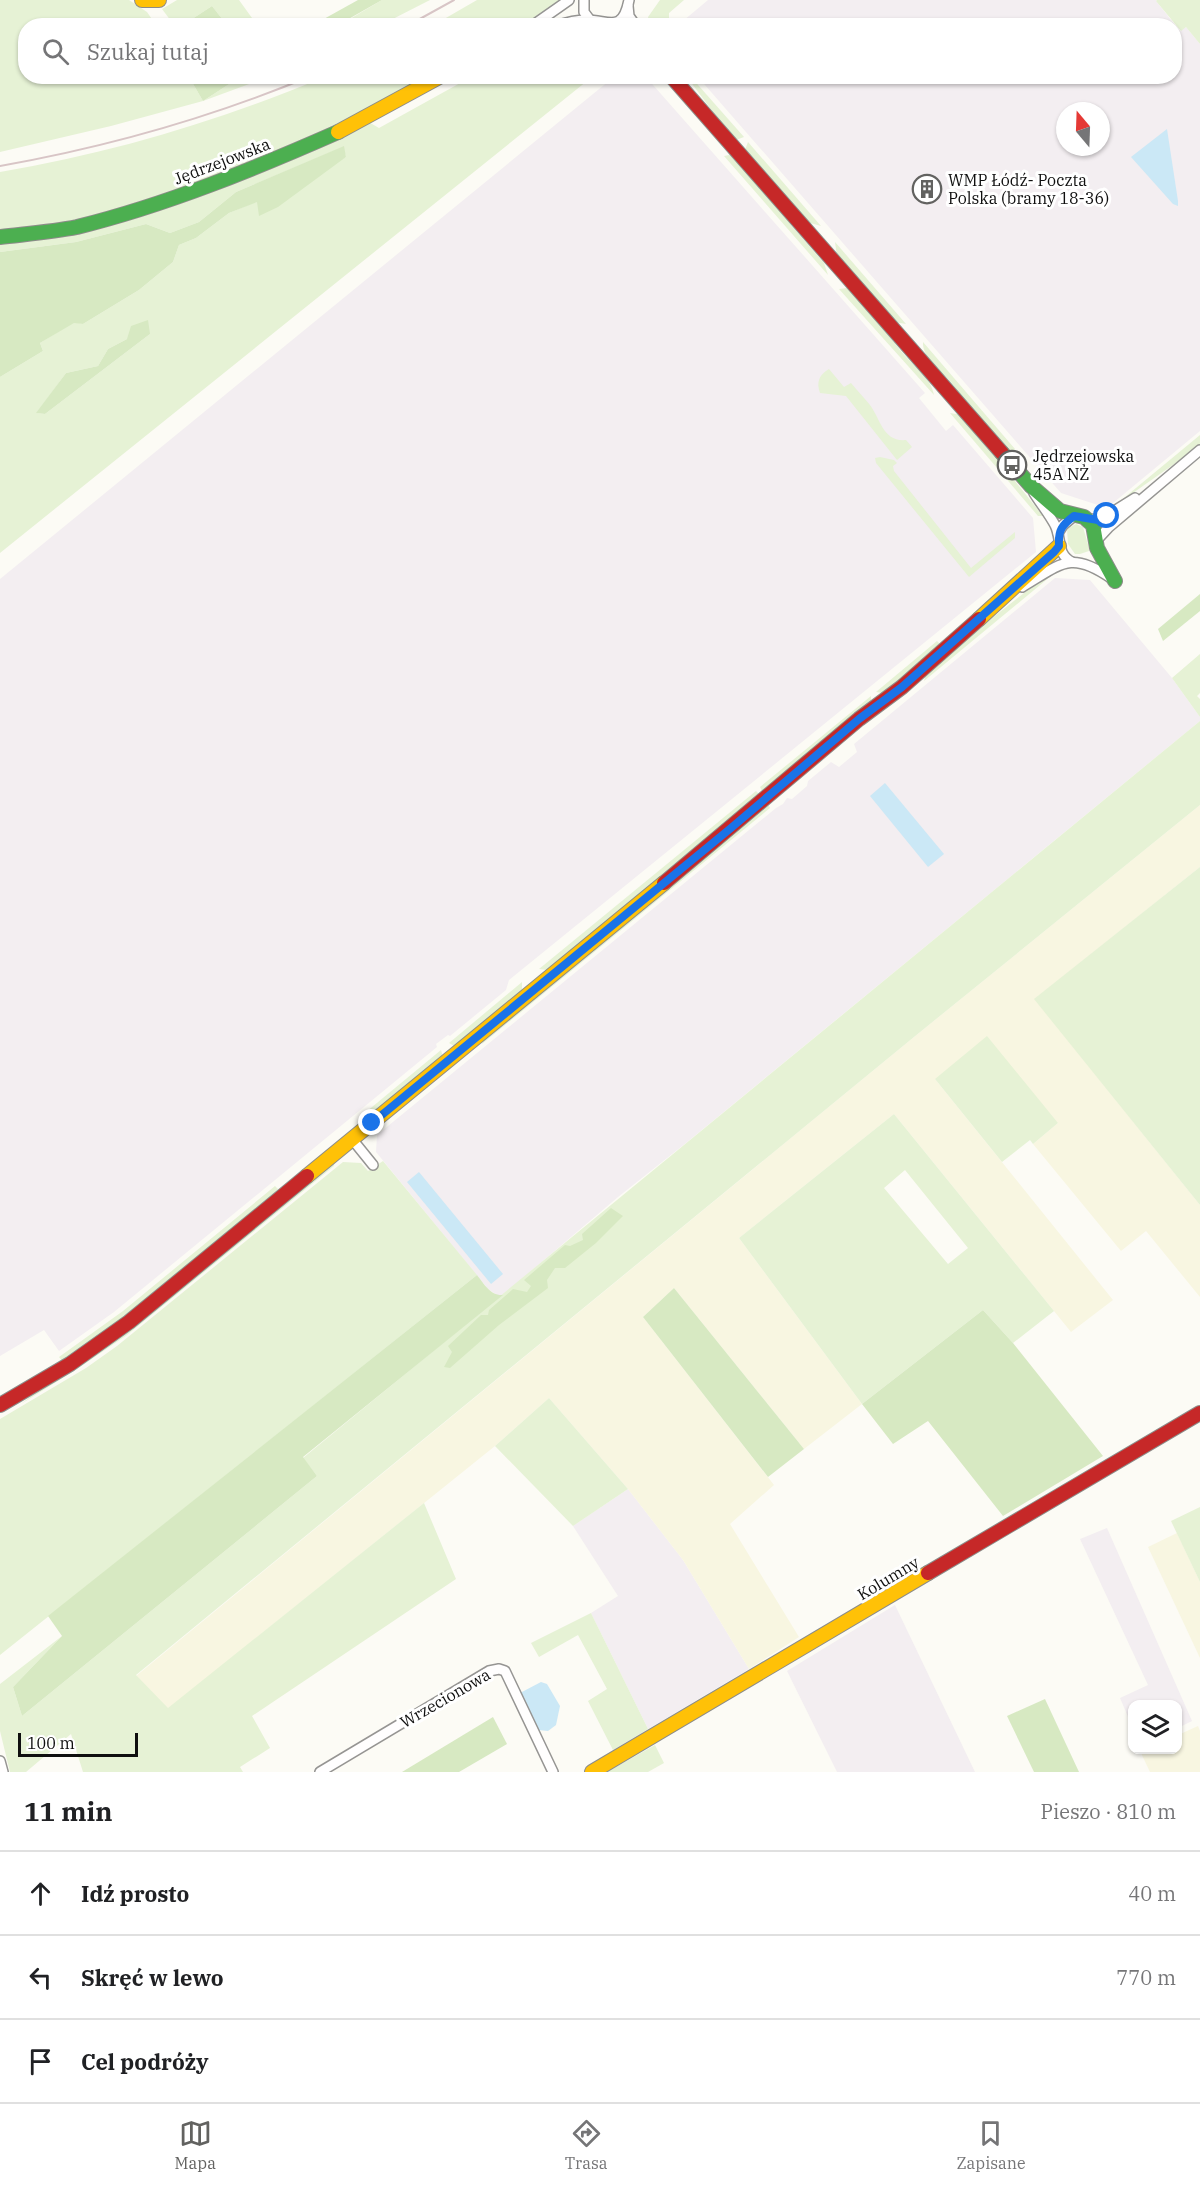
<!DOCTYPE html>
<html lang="pl">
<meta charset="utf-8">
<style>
body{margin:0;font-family:"IBM Plex Serif",serif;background:#f6f6f6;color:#202124}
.controls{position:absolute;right:18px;bottom:18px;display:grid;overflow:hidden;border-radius:12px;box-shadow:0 2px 4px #0004}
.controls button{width:54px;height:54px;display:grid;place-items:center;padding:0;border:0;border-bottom:2px solid #e0e0e0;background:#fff;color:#202124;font:30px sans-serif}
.compass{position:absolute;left:1056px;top:102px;width:54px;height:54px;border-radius:50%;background:#fff;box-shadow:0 2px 4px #0004;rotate:341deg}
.scale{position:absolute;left:18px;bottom:15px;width:120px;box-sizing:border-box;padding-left:6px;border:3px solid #0f0f0f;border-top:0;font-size:16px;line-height:21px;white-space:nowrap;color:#0f0f0f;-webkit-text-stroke:4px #fff;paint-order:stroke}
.stop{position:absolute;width:18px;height:18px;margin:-14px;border:4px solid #1a73e8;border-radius:50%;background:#fff}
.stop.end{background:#1a73e8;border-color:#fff;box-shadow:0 2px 6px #0008}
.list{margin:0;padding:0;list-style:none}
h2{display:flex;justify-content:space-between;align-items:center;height:78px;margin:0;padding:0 24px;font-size:26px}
h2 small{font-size:20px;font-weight:400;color:#757577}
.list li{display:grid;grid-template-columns:39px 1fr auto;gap:18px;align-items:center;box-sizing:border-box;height:84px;padding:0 24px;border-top:2px solid #e0e0e0}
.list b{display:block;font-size:22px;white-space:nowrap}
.list em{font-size:20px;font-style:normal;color:#757577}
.icon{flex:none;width:33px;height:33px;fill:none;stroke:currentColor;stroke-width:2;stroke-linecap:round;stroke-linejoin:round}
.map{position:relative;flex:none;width:1200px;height:1772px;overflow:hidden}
.search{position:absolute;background:#fff;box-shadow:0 2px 4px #0004;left:18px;right:18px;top:18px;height:66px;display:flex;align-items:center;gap:15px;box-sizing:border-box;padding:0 21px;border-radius:24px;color:#757577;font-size:22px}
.sheet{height:330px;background:#fff}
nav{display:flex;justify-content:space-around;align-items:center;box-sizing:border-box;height:84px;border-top:2px solid #e0e0e0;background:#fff;font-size:16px;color:#757577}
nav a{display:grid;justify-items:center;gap:3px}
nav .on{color:#626260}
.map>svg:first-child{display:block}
.industrial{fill:#f3eef1;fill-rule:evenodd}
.farmland{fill:#f8f6e1}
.green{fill:#e6f2d5;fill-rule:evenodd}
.forest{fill:#d7e9c2}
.water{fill:#cbe8f6}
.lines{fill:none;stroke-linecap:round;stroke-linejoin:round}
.street-casing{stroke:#969593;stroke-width:12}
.fast-casing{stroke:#8c8c89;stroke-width:16}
.slow-casing{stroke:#8c8c89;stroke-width:16}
.jam-casing{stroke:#8c8c89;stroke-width:16}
.street{stroke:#fffefe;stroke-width:9}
.fast{stroke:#4caf50;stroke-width:14}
.slow{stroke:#ffc107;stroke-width:14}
.jam{stroke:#c62828;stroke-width:14}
.rail{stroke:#d8c5c6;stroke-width:2}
.route{stroke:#1a73e8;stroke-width:8}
.labels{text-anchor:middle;stroke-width:6;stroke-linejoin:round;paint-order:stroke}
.street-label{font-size:16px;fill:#0f0f0f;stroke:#fff}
.poi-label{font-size:16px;fill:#0f0f0f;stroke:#fff;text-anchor:start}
</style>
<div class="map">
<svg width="1200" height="1772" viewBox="0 0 1200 1772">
<rect width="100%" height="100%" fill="#fcfbf5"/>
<g class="industrial">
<path d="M708,0H1157L1156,1L1180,31L1186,27L1200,44V431L1107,508L1061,493L698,77L1174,76V26H677ZM1065,111H1101V147H1065Z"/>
<path d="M615,76L646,77L925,393L919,398L946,431L953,425L1033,518L1036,552L509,980L506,990L450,1036L448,1035L436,1044L437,1047L114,1312L59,1351L44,1330L0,1356V579Z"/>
<path d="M1055,578L1090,580L1172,678L1200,717V721L686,1143L618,1197L503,1295H497L488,1289L376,1152L377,1135L776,808L783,804L787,798L792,799L807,786L808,781L831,762L839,767L857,752L854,744Z"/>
<path d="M628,1489L683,1560L749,1669L648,1729L591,1613L618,1596L573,1526Z"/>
<path d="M1107,1528L1192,1721L1178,1728V1704H1132V1726L1120,1698L1148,1685L1080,1539Z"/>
<path d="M895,1605L975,1772H837L787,1671Z"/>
</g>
<g class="farmland">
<path d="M1200,805V867L1035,999L1200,1205V1297L1146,1231L1121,1251L1033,1144L1058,1123L935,1079L1113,1300L1071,1332L894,1114L739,1238L862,1404L804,1449L674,1288L643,1317L774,1485L730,1524L799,1637L749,1669L683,1560L628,1489L549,1398L495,1446L168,1709L136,1676L914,1037Z"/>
<path d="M1177,1533L1200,1582V1658L1148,1547Z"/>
<path d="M1198,1726L1200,1731V1772H1150L1141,1753L1148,1750H1178V1735Z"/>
</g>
<g class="green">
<path d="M0,0H129L147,12L156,25L26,26V76L189,77L203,101L240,77H268L203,101L111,126L0,152Z"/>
<path d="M177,0H239L257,25H227L212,6L183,25H174L162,9Z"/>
<path d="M382,0H430L381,25L338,26Z"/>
<path d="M477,0H561L524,25H505L503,21L489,25L432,26Z"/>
<path d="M660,0H684L669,13V18L663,25H650L648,17Z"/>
<path d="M1157,0H1200V44L1186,27L1181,31L1156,1Z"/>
<path d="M324,77H430L360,117L379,128L471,77H592L0,553V377L43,351L40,343L74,322L83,324L139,290L173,262L179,245L196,238L229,213L258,201L346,157L343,147L236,192L199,222L170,233L146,224L76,242L0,252V172C112,153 220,121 324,77ZM150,334L45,414L37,413L66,373L98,366L108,349L127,339Z"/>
<path d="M687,77H691L744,137L736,140L731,136Z"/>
<path d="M748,142L821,226L807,222L745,150Z"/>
<path d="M729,155L734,156L772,198L791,225L824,263L828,275L724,156Z"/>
<path d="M835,242L906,324L894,322L837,257Z"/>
<path d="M847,288L853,290C870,310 884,330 900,350C911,364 931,377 934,395L839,289Z"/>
<path d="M923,342L1015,449L1012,452C996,436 978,422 965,404C960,396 956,387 949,380C940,370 922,357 923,342Z"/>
<path d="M829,369L844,387L851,383C857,390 864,398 870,405C881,420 883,442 906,440L912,447L897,460L846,396L820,393C816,382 819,375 829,369Z"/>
<path d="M950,413L962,415L1043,516H1038Z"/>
<path d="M1200,435V445L1197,448L1113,507Z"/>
<path d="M880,457L894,460L897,463L893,466L894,471L971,568L1015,532V538L969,577L876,463L875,458Z"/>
<path d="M1076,524L1083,527L1089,548V551L1080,554H1075L1068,544L1067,529Z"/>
<path d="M1051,576L924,681L926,674L964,640L1033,586Z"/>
<path d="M937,641L940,644L924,662L883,693L876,692Z"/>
<path d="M1200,654V693L1197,696L1200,699V717L1172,678Z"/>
<path d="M871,696V702L762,791L760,787Z"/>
<path d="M1200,721V805L914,1037L136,1675L168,1708L424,1503L456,1579L252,1716L270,1748L240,1767L243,1772H83L71,1734L26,1772H10L0,1731V1684L62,1636L13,1687L22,1716L317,1476L303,1458Z"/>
<path d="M756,791L759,794L726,826L555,967L547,970L539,969Z"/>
<path d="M768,804L770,808L482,1044L484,1038Z"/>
<path d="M1200,867V1205L1034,999Z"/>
<path d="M522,982V991L456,1047L449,1043Z"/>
<path d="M987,1036L1058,1123L1033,1144L1030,1140L1002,1162L935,1079Z"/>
<path d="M441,1050L443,1057L371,1118L366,1112Z"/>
<path d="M894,1114L1054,1311L1013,1343L983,1310L862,1404L739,1238ZM905,1170L968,1248L948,1264L884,1188Z"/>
<path d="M335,1160L334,1166L127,1335L77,1369L21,1404Z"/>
<path d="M383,1161L477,1275L0,1655V1419L86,1368L117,1346L343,1162L361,1163L368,1171Z"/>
<path d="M275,1186L278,1189L267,1202L102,1337L62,1361L59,1357L123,1311Z"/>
<path d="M549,1398L628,1489L573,1526L495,1446Z"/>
<path d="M1200,1507V1582L1171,1521Z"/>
<path d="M591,1613L648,1729L613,1750L588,1701L607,1689L578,1635L539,1657L531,1643Z"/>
<path d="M655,1745L664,1763L648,1772H607Z"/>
</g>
<g class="forest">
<path d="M358,0H382L338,25H313Z"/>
<path d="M212,6L227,25H183Z"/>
<path d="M189,77H240L203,101Z"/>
<path d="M344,146L346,157L278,207L259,216L257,202L229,213L196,238L179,245L173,262L139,290L83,324L74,323L40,343L43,351L0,377V252L76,242L146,224L170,233L199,222L236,192Z"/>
<path d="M148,320L150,334L45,414L36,413L66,373L98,366L108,349L127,339L131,326Z"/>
<path d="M1200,594V611L1163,641L1158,629Z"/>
<path d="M611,1208L623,1216L596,1243L565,1268H555L547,1280L548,1288L499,1325L450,1368L444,1367L452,1352L448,1346L481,1315H488L489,1310L513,1289L527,1292L531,1286L524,1280L565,1245L570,1246L583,1240L582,1234Z"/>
<path d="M477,1275C484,1284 491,1296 503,1295L303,1457L317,1476L22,1716L13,1687L62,1636L48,1616Z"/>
<path d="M674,1288L804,1449L768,1477L643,1317Z"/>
<path d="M983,1310L1013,1343L1103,1456L1003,1516L928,1421L893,1444L862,1404Z"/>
<path d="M1045,1699L1079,1772H1034L1007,1716Z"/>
<path d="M493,1717L507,1744L459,1772H402Z"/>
</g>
<g class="water">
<path d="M1167,129L1178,201V206L1173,204L1131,157Z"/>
<path d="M885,783L944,854L928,867L870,796Z"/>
<path d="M419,1172L503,1274L491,1284L407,1182Z"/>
<path d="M541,1682L547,1684L560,1706L556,1725L548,1731L538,1730L520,1693Z"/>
</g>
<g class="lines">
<g class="street-casing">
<g id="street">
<path d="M584,0V12L590,20"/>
<path d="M628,6L629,16L636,26"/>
<path d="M532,26L569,0"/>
<path d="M556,26C565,23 575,20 585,20C608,19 622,35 629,0"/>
<path d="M1034,493C1041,504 1049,514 1055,525C1062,539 1056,554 1072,562"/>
<path d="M1088,520L1103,518L1135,498"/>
<path d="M1058,533L1063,525L1074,516"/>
<path d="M1096,541L1109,527L1200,450"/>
<path d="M1022,587C1061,564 1070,550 1111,578"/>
<path d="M352,1139L373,1165"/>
<path d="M0,1761L3,1772"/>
<path d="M320,1772L489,1671L499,1669L505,1671L553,1772"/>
</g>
</g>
<g class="fast-casing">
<g id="fast">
<path d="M0,237C25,234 52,232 77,227C166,205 254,169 338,132"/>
<path d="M1002,453L1031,486L1060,511L1084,517L1093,525L1097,548L1115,581"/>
</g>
</g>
<g class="slow-casing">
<g id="slow">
<path d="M142,0H159"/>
<path d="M338,132L441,76"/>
<path d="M979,619L1059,546"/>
<path d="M307,1176L664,883"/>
<path d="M592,1772L928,1573"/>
</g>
</g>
<g class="jam-casing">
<g id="jam">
<path d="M671,76L1002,453"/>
<path d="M664,883L859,719L902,687L979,619"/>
<path d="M0,1405L70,1364L129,1322L307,1176"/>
<path d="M928,1573L1200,1413"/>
</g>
</g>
<use href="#street" class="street"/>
<use href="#fast" class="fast"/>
<use href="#slow" class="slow"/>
<use href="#jam" class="jam"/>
<g class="rail">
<path d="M407,26L454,0"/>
<path d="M0,166C107,147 210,118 311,76"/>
</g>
</g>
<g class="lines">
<path class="route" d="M372,1123L731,828L859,719L902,687L1054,552L1059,546C1058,530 1062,525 1074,516L1098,520L1107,516"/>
</g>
<defs>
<g id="building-ring" transform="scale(1.5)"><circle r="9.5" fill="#fff" stroke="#626260" stroke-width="1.5"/><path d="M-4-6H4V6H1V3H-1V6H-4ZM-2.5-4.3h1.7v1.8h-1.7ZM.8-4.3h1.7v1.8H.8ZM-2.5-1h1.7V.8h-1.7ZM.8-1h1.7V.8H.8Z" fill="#626260"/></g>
<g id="bus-ring" transform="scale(1.5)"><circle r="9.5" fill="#fff" stroke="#626260" stroke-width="1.5"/><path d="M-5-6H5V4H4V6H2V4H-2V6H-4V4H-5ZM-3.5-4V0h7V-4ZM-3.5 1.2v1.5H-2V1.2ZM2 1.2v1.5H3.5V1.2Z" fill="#626260"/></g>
</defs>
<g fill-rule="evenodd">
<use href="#building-ring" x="927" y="189"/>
<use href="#bus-ring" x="1012" y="465"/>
</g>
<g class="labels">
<g class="street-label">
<text transform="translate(222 161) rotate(-21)" y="6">Jędrzejowska</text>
<text transform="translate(888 1578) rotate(-31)" y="6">Kolumny</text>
<text transform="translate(445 1698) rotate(-30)" y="6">Wrzecionowa</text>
</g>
<g class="poi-label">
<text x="948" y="186">WMP Łódź- Poczta<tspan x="948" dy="18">Polska (bramy 18-36)</tspan></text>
<text x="1033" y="462">Jędrzejowska<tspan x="1033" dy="18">45A NŻ</tspan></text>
</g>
</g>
</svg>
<div class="controls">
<button><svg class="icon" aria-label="layers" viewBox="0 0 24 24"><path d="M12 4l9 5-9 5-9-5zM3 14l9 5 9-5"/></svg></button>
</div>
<svg class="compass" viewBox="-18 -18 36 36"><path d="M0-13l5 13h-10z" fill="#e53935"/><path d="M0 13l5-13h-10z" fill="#757577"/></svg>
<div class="scale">100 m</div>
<div class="stop" style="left:1107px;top:516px"></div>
<div class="stop end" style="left:372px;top:1123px"></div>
<div class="search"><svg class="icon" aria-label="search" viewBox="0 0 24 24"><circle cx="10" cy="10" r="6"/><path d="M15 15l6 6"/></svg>Szukaj tutaj</div>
</div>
<section class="sheet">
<h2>11 min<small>Pieszo · 810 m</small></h2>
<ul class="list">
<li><svg class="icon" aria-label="ahead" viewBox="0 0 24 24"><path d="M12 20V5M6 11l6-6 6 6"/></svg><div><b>Idź prosto</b></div><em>40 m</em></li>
<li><svg class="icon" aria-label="left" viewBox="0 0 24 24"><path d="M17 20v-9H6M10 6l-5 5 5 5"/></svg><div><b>Skręć w lewo</b></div><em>770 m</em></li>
<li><svg class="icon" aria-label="arrive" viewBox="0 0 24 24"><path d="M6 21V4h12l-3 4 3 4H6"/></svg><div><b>Cel podróży</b></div></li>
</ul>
</section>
<nav>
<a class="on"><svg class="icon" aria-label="map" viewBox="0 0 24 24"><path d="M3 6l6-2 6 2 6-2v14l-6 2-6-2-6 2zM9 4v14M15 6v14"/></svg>Mapa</a>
<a><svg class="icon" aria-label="directions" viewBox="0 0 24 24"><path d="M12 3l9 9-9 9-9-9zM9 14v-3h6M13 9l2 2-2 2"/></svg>Trasa</a>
<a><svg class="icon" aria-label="saved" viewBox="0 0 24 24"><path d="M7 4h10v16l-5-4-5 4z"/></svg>Zapisane</a>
</nav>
